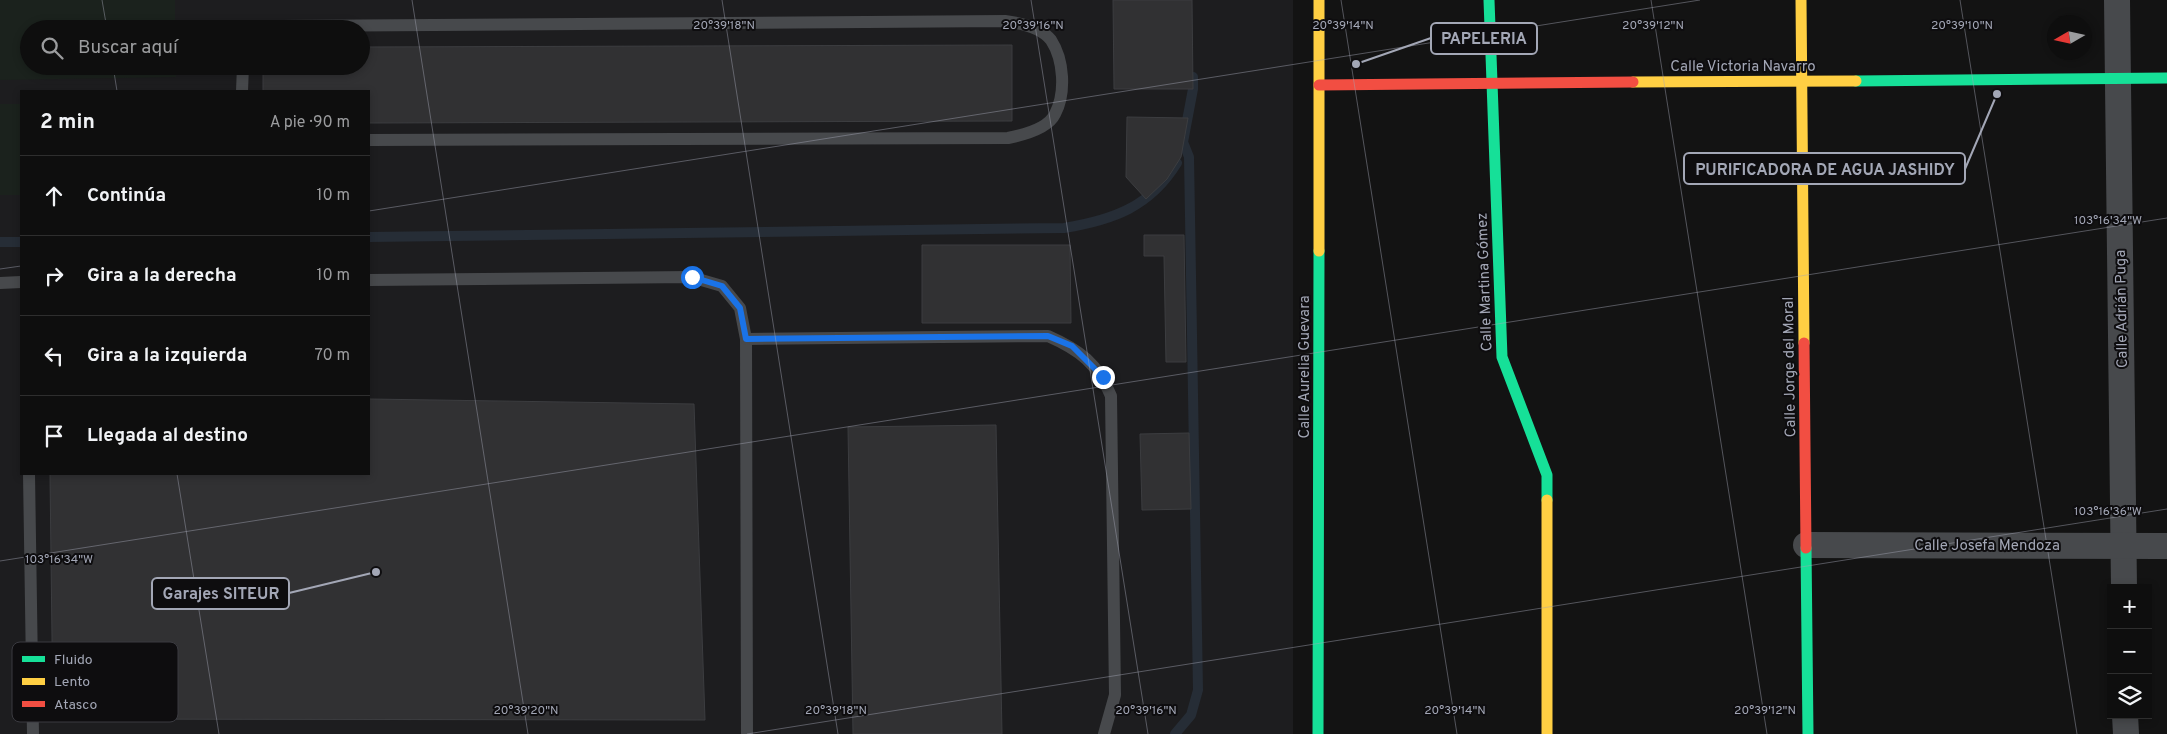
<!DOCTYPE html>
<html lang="es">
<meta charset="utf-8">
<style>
body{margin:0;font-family:Overpass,sans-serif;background:#1c1c1c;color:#f1f3f6}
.controls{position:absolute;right:15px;bottom:15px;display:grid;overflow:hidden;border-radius:0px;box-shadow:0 2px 8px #0003}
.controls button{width:45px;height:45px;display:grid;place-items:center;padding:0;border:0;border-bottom:1px solid #2e2e2e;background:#0e0e0e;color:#f1f3f6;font:25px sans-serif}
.compass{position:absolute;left:2047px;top:15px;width:45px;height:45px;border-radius:50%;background:#0e0e0e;box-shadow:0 2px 8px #0003;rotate:261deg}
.stop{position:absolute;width:15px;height:15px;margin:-11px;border:4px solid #1a73e8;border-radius:50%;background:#fff}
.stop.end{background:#1a73e8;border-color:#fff;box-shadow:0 1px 5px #0008}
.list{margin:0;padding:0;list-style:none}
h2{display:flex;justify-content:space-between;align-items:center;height:65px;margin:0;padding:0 20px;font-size:21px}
h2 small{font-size:16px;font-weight:400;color:#9b9c9e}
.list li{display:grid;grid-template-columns:32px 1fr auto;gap:15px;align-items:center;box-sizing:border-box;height:80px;padding:0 20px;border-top:1px solid #2e2e2e}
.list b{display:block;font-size:19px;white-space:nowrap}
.list em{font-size:16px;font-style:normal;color:#9b9c9e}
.icon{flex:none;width:28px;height:28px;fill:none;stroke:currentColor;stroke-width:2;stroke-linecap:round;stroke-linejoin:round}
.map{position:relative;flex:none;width:2167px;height:734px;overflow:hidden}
.search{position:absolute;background:#0e0e0e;box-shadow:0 2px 8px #0003;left:20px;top:20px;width:350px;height:55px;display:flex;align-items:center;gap:12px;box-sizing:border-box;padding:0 18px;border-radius:28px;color:#9b9c9e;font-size:19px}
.panel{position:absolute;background:#0e0e0e;box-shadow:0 2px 8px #0003;left:20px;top:90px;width:350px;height:385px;border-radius:0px}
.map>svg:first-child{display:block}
.built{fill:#1d1d1f;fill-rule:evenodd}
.green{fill:#1b221d}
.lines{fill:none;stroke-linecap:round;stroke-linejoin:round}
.stream{stroke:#262d36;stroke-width:10}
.building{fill:#313133;stroke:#3c3d40}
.lane{stroke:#47494c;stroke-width:12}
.street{stroke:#47494c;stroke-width:26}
.fast{stroke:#16e098;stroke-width:11}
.slow{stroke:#ffcf43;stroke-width:11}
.jam{stroke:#f24e42;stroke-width:11}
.route{stroke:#1a73e8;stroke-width:6}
.ticks{fill:none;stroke:#a3a7b6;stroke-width:1;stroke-opacity:0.45}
.labels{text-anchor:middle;stroke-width:4;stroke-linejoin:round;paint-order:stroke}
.street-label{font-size:15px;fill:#a3a7b6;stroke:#0e0d0f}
.key{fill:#0e0d0f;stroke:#3b3b41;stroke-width:1}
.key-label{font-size:14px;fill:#a3a7b6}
.ticks-label{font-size:12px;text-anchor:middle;fill:#a3a7b6;stroke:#0e0d0f;stroke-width:4;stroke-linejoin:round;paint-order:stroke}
.leader{fill:none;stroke:#a3a7b6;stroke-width:2}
.callout-dot{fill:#a3a7b6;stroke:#0e0d0f;stroke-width:2}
.callout{fill:#0e0d0f;stroke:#a3a7b6;stroke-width:2}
.callout-label{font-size:16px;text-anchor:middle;font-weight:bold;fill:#a3a7b6}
</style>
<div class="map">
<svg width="2167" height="734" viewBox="0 0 2167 734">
<rect width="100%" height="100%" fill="#131313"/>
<path class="built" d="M0,0H1293V734H0ZM29,29H361V66H29ZM21,91H369V474H21Z"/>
<g class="green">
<path d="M0,0H175V29H29V66H176V77L0,80Z"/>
<rect x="0" y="104" width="21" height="91"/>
</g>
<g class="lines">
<g class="stream">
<path d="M369,237L1064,228C1113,220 1150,207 1177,163"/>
<path d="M0,242H21"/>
<path d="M1175,734L1191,715L1198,690L1189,157L1183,142L1193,89V77"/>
</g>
</g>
<g class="building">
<path d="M1113,0H1192L1193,89H1114Z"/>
<path d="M1012,45V121L369,123V91H263V66H361V47Z"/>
<path d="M1127,117L1188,118L1181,157L1167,179L1146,199L1126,177Z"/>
<path d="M1144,235H1184L1186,362H1166L1164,256H1144Z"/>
<path d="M922,245H1070L1071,323H922Z"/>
<path d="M369,399L694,404L705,720L53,719L50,474H369Z"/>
<path d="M996,425L1002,734H853L848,427Z"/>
<path d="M1189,433L1191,509L1142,510L1140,434Z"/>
</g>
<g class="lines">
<g class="lane">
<path d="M274,29L279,26L1005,21C1020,23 1041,27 1051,40C1064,60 1066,93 1055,114C1048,129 1023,135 1008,138L369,140"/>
<path d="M242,91L243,66"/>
<path d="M369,280L691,277L722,286L740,308L746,339L747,734"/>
<path d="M0,283L21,282"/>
<path d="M746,339L1048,336C1080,350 1098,364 1111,396L1115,695L1104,734"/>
<path d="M29,474L33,734"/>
</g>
<g class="street">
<path d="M2117,0L2124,588"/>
<path d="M1806,545L2167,546"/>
<path d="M2125,715L2126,734"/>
</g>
<g class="fast">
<path d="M1489,0L1502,357L1547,475V500"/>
<path d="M1856,81L2167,78"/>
<path d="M1806,548L1808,734"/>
<path d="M1318,734L1319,251"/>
</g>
<g class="slow">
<path d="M1801,0L1804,343"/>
<path d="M1633,82L1856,81"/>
<path d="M1319,251V0"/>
<path d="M1547,500V734"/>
</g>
<g class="jam">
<path d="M1319,85L1633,82"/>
<path d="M1804,343L1806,548"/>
</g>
</g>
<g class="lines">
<path class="route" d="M692,277L722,286L740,308L746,339L1048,336L1072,346L1103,377"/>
</g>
<path class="ticks" d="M102,0L107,29M412,0L528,734M722,0L838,734M1031,0L1148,734M1341,0L1457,734M1651,0L1767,734M1960,0L2077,734M113,66L117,91M369,211L1700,0M0,269L21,266M177,474L219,734M0,561L2167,218M747,734L2167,509"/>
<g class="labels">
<g class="street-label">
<text x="1743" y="71">Calle Victoria Navarro</text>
<text transform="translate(1484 282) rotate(-92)" y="5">Calle Martina Gómez</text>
<text transform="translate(2121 309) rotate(-91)" y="5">Calle Adrián Puga</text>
<text transform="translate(1304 367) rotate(-90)" y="5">Calle Aurelia Guevara</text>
<text transform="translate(1789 367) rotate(-91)" y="5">Calle Jorge del Moral</text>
<text x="1987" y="550">Calle Josefa Mendoza</text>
</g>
</g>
<rect x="12" y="642" width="166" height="80" rx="8" class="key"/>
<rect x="22" y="656" width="23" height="6" fill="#16e098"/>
<rect x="22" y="678" width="23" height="7" fill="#ffcf43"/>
<rect x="22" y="701" width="23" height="6" fill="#f24e42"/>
<g class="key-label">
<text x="54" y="664">Fluido</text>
<text x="54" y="686">Lento</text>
<text x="54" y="709">Atasco</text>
</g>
<g class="ticks-label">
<text x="724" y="29">20°39'18"N</text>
<text x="1033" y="29">20°39'16"N</text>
<text x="1343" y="29">20°39'14"N</text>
<text x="1653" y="29">20°39'12"N</text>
<text x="1962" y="29">20°39'10"N</text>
<text x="2108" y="224">103°16'34"W</text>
<text x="2108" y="515">103°16'36"W</text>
<text x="59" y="563">103°16'34"W</text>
<text x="526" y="714">20°39'20"N</text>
<text x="836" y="714">20°39'18"N</text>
<text x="1146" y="714">20°39'16"N</text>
<text x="1455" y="714">20°39'14"N</text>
<text x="1765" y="714">20°39'12"N</text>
</g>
<path class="leader" d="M1356 64L1431 38M1997 94L1965 169M376 572L289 593"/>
<g class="callout-dot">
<circle cx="1356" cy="64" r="5"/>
<circle cx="1997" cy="94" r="5"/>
<circle cx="376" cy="572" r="5"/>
</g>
<g class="callout">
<rect x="1431" y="23" width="106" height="31" rx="5"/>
<rect x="1684" y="153" width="281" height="31" rx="5"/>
<rect x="152" y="578" width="137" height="31" rx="5"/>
</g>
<g class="callout-label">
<text x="1484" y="44">PAPELERIA</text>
<text x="1825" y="175">PURIFICADORA DE AGUA JASHIDY</text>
<text x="221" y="599">Garajes SITEUR</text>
</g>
</svg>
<div class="controls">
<button>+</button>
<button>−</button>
<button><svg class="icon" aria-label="layers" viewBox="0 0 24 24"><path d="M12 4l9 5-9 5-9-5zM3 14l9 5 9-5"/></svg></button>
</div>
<svg class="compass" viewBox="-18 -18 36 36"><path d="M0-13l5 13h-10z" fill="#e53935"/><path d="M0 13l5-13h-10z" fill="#9b9c9e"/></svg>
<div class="stop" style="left:692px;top:277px"></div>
<div class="stop end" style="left:1103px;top:377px"></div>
<div class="search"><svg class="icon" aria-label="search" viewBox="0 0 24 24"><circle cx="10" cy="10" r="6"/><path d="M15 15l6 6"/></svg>Buscar aquí</div>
<section class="panel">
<h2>2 min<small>A pie · 90 m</small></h2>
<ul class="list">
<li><svg class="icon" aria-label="ahead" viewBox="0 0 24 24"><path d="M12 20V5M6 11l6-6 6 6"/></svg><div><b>Continúa</b></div><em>10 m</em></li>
<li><svg class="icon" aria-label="right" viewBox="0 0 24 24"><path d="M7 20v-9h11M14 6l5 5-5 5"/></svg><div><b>Gira a la derecha</b></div><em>10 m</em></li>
<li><svg class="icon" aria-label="left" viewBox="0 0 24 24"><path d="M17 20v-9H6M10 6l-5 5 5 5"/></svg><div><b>Gira a la izquierda</b></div><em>70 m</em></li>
<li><svg class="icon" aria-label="arrive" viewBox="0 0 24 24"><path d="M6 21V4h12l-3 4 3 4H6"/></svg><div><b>Llegada al destino</b></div></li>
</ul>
</section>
</div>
